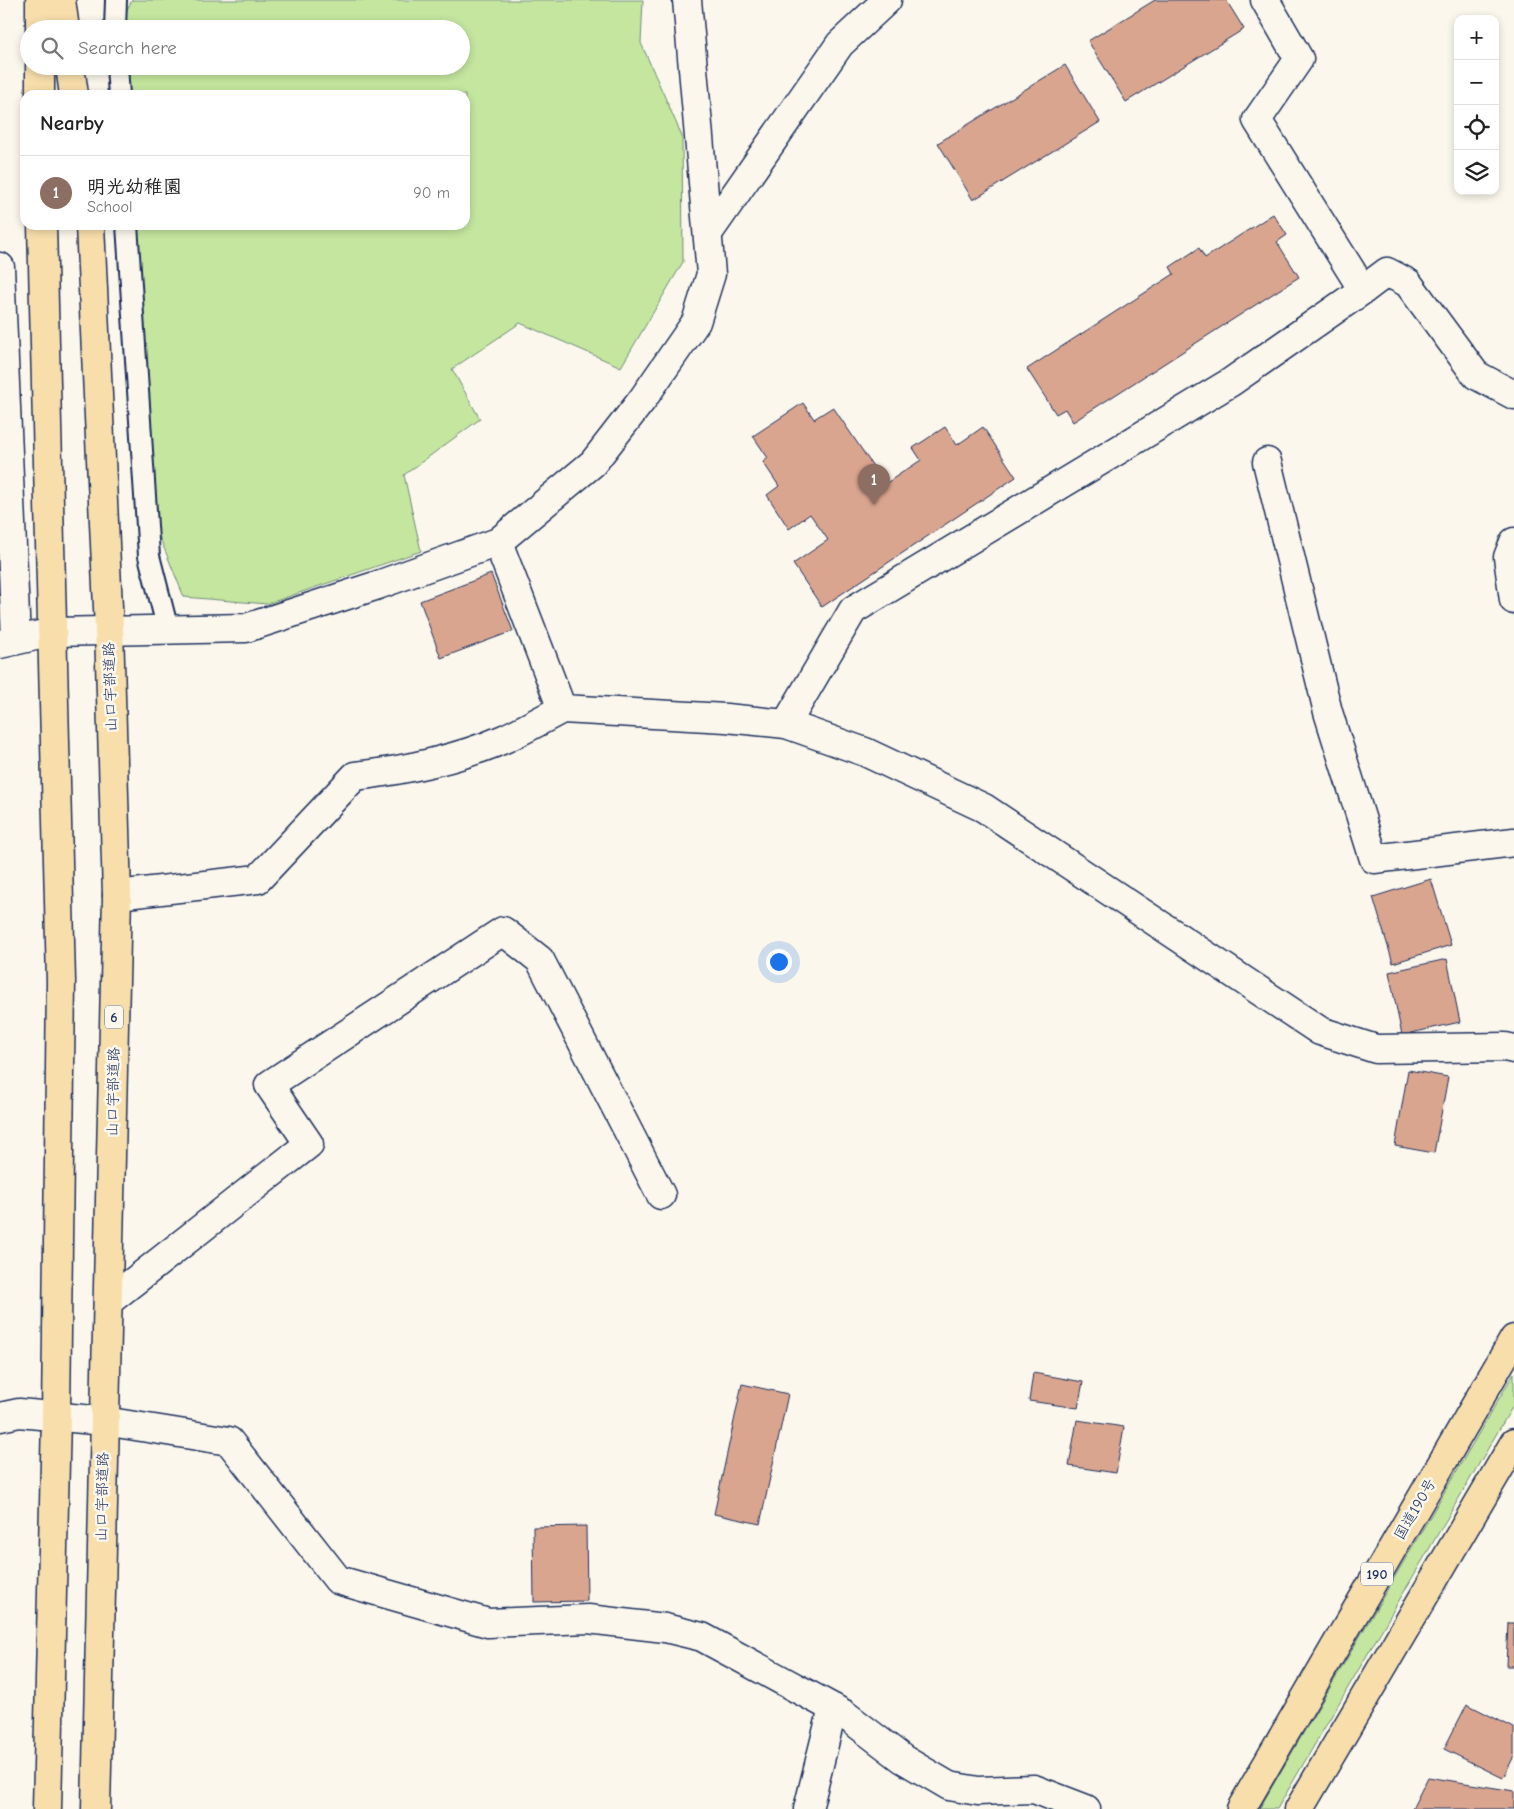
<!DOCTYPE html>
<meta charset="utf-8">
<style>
body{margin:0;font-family:"Comic Neue","Klee One",sans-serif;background:#f2f2f2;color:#222}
.controls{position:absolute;right:15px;top:15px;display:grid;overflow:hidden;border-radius:10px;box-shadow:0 2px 8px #0003}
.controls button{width:45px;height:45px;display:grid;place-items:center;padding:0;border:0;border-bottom:1px solid #e0e0e0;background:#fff;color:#222;font:25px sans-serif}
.you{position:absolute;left:778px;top:961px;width:18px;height:18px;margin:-12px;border:4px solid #fff;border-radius:50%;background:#1a73e8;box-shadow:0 0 0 8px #1a73e833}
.badge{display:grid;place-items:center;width:32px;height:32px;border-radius:50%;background:#b45309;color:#fff;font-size:16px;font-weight:700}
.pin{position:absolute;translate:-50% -41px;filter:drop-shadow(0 1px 2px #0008)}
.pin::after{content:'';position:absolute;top:26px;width:18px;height:15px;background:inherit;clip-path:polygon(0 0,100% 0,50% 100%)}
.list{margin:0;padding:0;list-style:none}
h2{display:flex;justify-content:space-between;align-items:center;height:65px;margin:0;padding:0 20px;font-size:21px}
h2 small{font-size:16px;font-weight:400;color:#767676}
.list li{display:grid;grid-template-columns:32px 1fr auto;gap:15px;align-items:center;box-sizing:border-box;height:75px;padding:0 20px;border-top:1px solid #e0e0e0}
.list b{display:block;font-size:19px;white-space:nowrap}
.list p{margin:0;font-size:16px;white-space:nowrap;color:#767676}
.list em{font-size:16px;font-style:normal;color:#767676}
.icon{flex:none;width:28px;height:28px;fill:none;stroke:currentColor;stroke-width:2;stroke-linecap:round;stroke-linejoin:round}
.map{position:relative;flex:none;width:1514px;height:1809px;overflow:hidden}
.search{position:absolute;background:#fff;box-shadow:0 2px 8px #0003;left:20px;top:20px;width:450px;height:55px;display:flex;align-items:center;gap:12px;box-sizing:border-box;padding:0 18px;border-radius:28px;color:#767676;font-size:19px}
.panel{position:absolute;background:#fff;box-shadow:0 2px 8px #0003;left:20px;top:90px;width:450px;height:140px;border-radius:15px}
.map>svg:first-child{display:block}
.green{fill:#c4e69e;stroke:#708a7e}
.building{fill:#daa58f;stroke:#1b2f5e}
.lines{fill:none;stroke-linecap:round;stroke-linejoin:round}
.lane-casing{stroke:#1b2f5e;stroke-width:24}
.street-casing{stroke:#1b2f5e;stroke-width:31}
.primary-casing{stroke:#1b2f5e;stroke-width:31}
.highway-casing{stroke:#1b2f5e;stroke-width:31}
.lane{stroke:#fbf7ec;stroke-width:20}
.street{stroke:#fbf7ec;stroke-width:28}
.primary{stroke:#f8deab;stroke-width:28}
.highway{stroke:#f8deab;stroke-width:28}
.labels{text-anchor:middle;stroke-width:5;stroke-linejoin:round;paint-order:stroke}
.shield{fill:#fbf7ec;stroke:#5e6b89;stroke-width:1}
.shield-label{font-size:14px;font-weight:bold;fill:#1b2f5e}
.street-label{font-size:15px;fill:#1b2f5e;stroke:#fbf7ec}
</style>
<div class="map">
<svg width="1514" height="1809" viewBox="0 0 1514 1809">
<rect width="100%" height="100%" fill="#fbf7ec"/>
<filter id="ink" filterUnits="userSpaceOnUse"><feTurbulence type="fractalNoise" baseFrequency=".02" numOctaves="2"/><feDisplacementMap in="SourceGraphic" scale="10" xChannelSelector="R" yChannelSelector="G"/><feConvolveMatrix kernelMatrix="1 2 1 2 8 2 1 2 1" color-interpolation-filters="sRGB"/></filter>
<g filter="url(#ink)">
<g class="green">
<path d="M132,0H643L641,43L682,136L683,262L621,367L520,323L452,369L480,419L404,475L421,551L267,604L184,597L151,516L138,225H465V95H129L127,66H461V29H124L123,17Z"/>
<path d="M1514,1373V1404L1277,1809H1259Z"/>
</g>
<g class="building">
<path d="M1155,0H1226L1244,29L1126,102L1088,41Z"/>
<path d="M1065,65L1100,122L973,200L938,143Z"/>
<path d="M1273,214L1287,235L1277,242L1299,277L1073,422L1065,409L1056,414L1027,369L1174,274L1170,267L1199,248L1205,258Z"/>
<path d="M803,403L814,419L833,407L885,484L921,460L913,448L945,427L957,445L983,427L1016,477L822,607L793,564L828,540L810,514L789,529L767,495L779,486L763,462L768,458L753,436Z"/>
<path d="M491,574L513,631L441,658L420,601Z"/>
<path d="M1431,879L1451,945L1393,963L1373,897Z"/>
<path d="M1447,959L1460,1022L1402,1035L1389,972Z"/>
<path d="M1408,1070L1448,1077L1434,1153L1395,1146Z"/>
<path d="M1033,1373L1083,1382L1078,1408L1029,1401Z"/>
<path d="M742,1384L788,1394L760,1524L714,1514Z"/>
<path d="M1077,1420L1124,1427L1116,1473L1069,1466Z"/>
<path d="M586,1526L587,1601L534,1602L533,1527Z"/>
<path d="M1508,1623H1514V1666H1506Z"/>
<path d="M1467,1704L1514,1728V1756L1503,1778L1444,1749Z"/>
<path d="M1428,1777L1514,1791V1809H1412Z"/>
</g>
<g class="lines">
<g class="lane-casing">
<g id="lane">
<path d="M115,29L116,0"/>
<path d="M117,66L119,95"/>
<path d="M127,225L149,556L168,630"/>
</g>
</g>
<g class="street-casing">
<g id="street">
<path d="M709,232L840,44L887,0"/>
<path d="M0,267L16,640"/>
<path d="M1363,290L1387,272L1408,283L1476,375L1514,395"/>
<path d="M1267,462L1328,712L1374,859L1514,842"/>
<path d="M498,542L562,709L726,718L786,724L865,752L984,808L1320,1031L1376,1049L1505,1047L1514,1049"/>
<path d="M1514,542L1508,557L1514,600"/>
<path d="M0,644L53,632L246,628L375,586L498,542L593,463L642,400L696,322L711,274L687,0"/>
<path d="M786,724L853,610L1231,382L1363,290L1257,120L1299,59L1265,0"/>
<path d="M117,895L258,879L355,776C402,771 461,758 504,739C524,730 543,719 562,709"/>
<path d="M109,1301L309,1144L269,1085L503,931L540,960L661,1195"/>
<path d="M0,1417L19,1413L104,1421L229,1441L338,1580L488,1623L588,1619L665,1628L702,1637L844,1714L903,1759L949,1786L978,1791L1034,1789L1086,1809"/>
<path d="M808,1809L833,1708"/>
</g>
</g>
<g class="primary-casing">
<g id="primary">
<path d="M61,0L65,29"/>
<path d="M40,29V0"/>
<path d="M70,66L74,95"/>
<path d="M40,95V66"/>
<path d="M42,225L61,981L56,1417L47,1809"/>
<path d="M90,225L109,629L117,895L96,1809"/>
</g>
</g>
<g class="highway-casing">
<g id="highway">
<path d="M1241,1809L1514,1339"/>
<path d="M1299,1809L1514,1443"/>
</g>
</g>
<use href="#lane" class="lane"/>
<use href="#street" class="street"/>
<use href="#primary" class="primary"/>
<use href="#highway" class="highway"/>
</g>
</g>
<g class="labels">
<g class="shield">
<rect x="105" y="1005.5" width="18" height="23" rx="4"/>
<rect x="1361" y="1562.5" width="32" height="23" rx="4"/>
</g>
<g class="shield-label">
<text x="114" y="1022">6</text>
<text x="1377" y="1579">190</text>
</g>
<g class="street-label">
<text transform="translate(110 687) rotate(-92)" y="5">山口宇部道路</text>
<text transform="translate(113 1092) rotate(-89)" y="5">山口宇部道路</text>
<text transform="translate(102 1497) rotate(-89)" y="5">山口宇部道路</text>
<text transform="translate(1415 1509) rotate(-60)" y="5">国道190号</text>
</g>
</g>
</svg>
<div class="controls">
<button>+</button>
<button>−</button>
<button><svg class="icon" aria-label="locate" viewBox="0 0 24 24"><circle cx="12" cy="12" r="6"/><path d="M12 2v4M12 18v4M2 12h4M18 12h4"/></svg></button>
<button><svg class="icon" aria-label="layers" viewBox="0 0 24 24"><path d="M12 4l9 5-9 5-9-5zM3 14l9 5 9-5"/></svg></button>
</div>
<div class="you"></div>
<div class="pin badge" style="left:874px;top:505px;background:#8d6e63">1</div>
<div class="search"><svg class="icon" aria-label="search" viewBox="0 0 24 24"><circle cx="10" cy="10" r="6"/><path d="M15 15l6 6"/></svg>Search here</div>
<section class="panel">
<h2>Nearby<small></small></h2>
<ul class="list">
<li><span class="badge" style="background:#8d6e63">1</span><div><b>明光幼稚園</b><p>School</p></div><em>90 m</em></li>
</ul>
</section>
</div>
